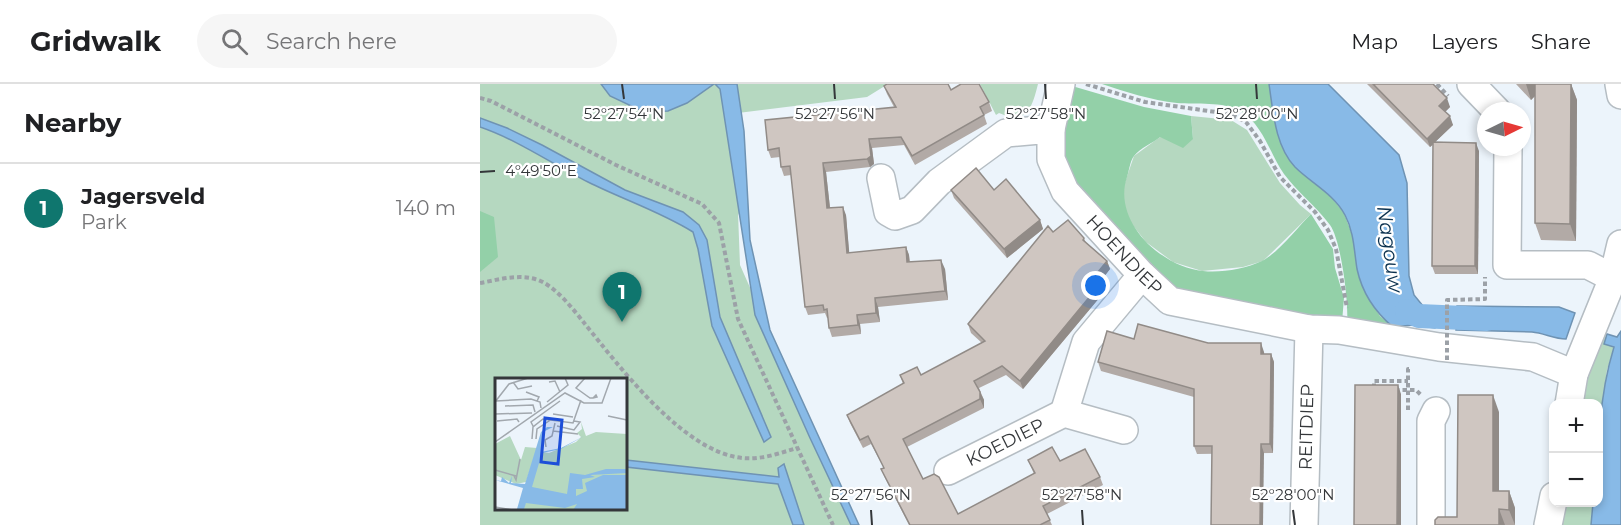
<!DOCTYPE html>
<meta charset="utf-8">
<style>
body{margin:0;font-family:Montserrat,sans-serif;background:#f6f6f6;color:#202124}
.controls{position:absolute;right:18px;bottom:18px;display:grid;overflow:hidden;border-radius:12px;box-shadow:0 3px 9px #0003}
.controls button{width:54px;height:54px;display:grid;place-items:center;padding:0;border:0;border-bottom:2px solid #e0e0e0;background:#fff;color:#202124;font:30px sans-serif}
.compass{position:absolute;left:997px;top:18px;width:54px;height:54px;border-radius:50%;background:#fff;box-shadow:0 3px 9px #0003;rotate:85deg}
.you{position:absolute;left:616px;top:202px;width:21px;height:21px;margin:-15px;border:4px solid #fff;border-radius:50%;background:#1a73e8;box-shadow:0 0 0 9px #1a73e833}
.badge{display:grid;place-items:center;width:39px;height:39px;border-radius:50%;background:#0f766e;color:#fff;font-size:20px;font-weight:700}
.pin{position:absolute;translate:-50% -50px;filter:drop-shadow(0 2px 3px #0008)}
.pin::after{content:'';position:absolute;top:32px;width:21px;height:18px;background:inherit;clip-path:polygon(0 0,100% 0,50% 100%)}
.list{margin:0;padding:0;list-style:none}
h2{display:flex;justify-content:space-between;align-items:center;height:78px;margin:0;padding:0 24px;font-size:26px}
h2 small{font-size:20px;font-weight:400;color:#757577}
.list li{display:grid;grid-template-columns:39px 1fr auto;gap:18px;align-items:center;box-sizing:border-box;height:90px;padding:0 24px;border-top:2px solid #e0e0e0}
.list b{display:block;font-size:22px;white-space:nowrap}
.list p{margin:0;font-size:20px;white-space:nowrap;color:#757577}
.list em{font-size:20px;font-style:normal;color:#757577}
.icon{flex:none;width:33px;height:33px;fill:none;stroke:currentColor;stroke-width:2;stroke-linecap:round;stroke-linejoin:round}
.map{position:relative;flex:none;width:1141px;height:441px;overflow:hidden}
header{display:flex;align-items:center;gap:36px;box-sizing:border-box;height:84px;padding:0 30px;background:#fff;border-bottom:2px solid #e0e0e0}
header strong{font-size:28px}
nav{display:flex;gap:33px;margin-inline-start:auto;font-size:21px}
.search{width:420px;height:54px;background:#f6f6f6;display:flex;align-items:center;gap:15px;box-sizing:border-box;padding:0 21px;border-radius:33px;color:#757577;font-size:22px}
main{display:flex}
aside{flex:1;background:#fff}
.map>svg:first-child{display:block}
.green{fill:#b5d8c0;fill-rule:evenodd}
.forest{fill:#93d0a8}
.water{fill:#88bae7;stroke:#6f93b3;stroke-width:1.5}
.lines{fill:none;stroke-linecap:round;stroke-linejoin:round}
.canal{stroke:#88bae7;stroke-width:24}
.street-casing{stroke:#b5bdc3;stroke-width:30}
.path{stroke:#9ca1a7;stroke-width:4;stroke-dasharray:4.5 3;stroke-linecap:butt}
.street{stroke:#fff;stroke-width:27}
.path-bridge{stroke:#9ca1a7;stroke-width:4;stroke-dasharray:4.5 3;stroke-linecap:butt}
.wall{fill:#b2aaa6}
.shaded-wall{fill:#918b87}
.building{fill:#cfc6c1;stroke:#918b87;stroke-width:1.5}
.ticks{fill:none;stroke:#34373a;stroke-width:2}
.labels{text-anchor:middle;stroke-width:4.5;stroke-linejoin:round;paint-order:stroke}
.street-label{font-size:18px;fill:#34373a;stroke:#fff}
.water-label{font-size:20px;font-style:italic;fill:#0b314f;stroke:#fff}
.inset-road{fill:none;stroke:#a2a8ae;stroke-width:1.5}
.view{fill:#1d4ed8;fill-opacity:0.15;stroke:#1d4ed8;stroke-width:3}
.inset-edge{fill:none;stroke:#34373a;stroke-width:3}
.ticks-label{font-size:15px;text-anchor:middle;fill:#34373a;stroke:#fff;stroke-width:4.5;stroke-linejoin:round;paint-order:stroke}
</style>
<header>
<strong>Gridwalk</strong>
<div class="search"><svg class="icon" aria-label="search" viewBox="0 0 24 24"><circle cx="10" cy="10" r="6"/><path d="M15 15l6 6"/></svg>Search here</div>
<nav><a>Map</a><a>Layers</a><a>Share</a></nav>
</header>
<main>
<aside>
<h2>Nearby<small></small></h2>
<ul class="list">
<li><span class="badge">1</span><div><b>Jagersveld</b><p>Park</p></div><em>140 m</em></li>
</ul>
</aside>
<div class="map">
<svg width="1141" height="441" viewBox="0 0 1141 441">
<rect width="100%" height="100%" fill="#ecf4fb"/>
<g class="green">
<path d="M0,0H408L387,13L258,29L267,147L258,129L260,181L375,441H0ZM16,296H146V424H16Z"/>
<path d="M500,0H558C552,23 548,41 519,29L516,31Z"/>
<path d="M711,32L751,36L767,46L800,99L820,121L831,130L783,177L763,183L722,187L693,178L666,158L651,139L644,122L643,104L654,72L680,53L713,55Z"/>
<path d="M1122,247L1127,250L1124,260L1134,263L1127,286L1119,346L1118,320H1098Z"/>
<path d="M1078,419H1113L1111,441H1075Z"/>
</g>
<g class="forest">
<path d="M622,0H789L795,37L814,81L852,114L864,129L873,153L878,187L889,215L900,232L913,243L867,239C869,219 861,156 850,141C836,122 818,109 804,90C790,70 783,40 760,27C742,17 717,21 697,19C671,16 646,8 622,0Z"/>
<path d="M592,2L664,23L711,32L713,55L703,64L680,53C673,59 660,64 654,72C650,77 649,87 647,93C632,137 681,183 723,187C741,189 765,185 782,177C798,169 818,143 831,130L853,165L855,184L864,214L862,238L694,206L585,91L580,67L587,24L593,10Z"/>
<path d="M0,127L14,133L18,173L0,188Z"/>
</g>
<g class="water">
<path d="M121,0H234L207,19L188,27L164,28L130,12Z"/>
<path d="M235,0H257L264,47L270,156L290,246L379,441H371L330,354L275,231L240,5Z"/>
<path d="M789,0H848L919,71L927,99L929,192L934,211L943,222L959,225L955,244L933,241L913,243C895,228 882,208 877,185C874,166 874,148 865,131C854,110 831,99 815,83C795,62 793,27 789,0Z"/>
<path d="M0,34L27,44L62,61L145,106L203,128L219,141L227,156L240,233L291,353L284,358L232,242L218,165L213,148C181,128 142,115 108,98C72,80 38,56 0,43Z"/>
<path d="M977,222L1079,223L1095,229L1086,255C1074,255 1064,249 1052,248L976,246Z"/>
<path d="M1141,247V441H1111L1113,419L1118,418C1118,365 1118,315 1134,263L1124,260L1127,250L1137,253Z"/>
<path d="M146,376L299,393L298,384L304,380L324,441H313L298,400L146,383Z"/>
</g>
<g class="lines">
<path class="canal" d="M927,227L939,232L1007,235"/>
<g class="street-casing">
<g id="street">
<path d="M991,0L1017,27"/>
<path d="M1139,0L1141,11"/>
<path d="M571,45L581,0"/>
<path d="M1028,63L1027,181H1108L1133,194"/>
<path id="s1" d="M401,94L408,128L415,132L432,126L459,98L526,49L571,45V75L585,107L662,191L690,217L829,245L859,246L959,263L1053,273L1094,290"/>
<path d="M1089,320L1094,290L1133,194L1141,160"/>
<path d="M584,329L606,258L662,191"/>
<path id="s2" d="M468,387L584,329L644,346"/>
<path id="s3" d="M824,441L829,245"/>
<path d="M951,441V337L956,327"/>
<path d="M1068,441L1074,412"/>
</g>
</g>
<g class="path">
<path d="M606,0L665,18L750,30L766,38L780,57L800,93L835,128L848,146L856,165L867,224"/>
<path d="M957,0L968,12"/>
<path d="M0,14L11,17L136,81L222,120L239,139L258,235L353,441"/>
<path d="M0,199C17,196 37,190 55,195C74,200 93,225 105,240C140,283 204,369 263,374C281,376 300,369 317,364"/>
<path d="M967,225V216L1005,215V193"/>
<path d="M894,304V297H928"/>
<path d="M915,306H936L941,311"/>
<path d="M928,326V285H931"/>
</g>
<use href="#street" class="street"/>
<path class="path-bridge" d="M967,276V225"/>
</g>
<g class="wall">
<path d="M887,0H953L970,23L965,28L973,41L955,58L999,67L998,190H955L952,182L953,61L950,63Z"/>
<path d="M1036,0H1091L1097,16L1096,157L1061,156L1055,139V12L1051,16Z"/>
<path d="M404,2L471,6L509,18L512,27L504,31L507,40L435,81L424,61L392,64L394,80L390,83L346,88L350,124L366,131L369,169L426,163L429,171L430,178L465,185L468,216L398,223L400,238L380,240L381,250L352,253L349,244L348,234H347L345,229L328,231L325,223L311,91L304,92L301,83L300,73L291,74L288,66L414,23L407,10Z"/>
<path d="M471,106H514L560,136L563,145L527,174L474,114Z"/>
<path d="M573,148L604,154L606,159L627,177L630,185L615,204L620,213L543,305L526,291L499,304L504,316V324L427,363L443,395L478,430L554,390L548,376L580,377L620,393L623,401L567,430L572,441H429L405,394L401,385L404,384L391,360L383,364L370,339L367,331L423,300L420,291H441L502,259L491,249L488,240Z"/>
<path d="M728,259L784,268V270H791L794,278L793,369L717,370L714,362V313L621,287L618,278Z"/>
<path d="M1019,328V407H1029L1035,424V441H955L977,433Z"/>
</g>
<g class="shaded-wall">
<path d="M1046,0H1067L1051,16Z"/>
<path d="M1091,0L1097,16L1096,157L1090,140Z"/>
<path d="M967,14L970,23L962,31L959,22Z"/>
<path d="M970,32L973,41L950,63L947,55Z"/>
<path d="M389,55L392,64L394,80L390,83L387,75Z"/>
<path d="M996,59L999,67L998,190L995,182Z"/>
<path d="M343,79L346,88L351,133L347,124Z"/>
<path d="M363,123L366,131L370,177L367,169Z"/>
<path d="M560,136L563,145L527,174L524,165Z"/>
<path d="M426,163L429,171L430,186L427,178Z"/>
<path d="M461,176L465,185L468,216L465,207Z"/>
<path d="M627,177L630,185L613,207L609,199Z"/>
<path d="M616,205L620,213L543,305L540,297Z"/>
<path d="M395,214L398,223L400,238L396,229Z"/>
<path d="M377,231L380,240L381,250L378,241Z"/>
<path d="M781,259L784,268L785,278L781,270Z"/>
<path d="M791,270L794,278L793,369L790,360Z"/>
<path d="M918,301L921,310V441H917Z"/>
<path d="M500,308L504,316V324L500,315Z"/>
<path d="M1013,311L1019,328V424L1013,407Z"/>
<path d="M781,360L784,369L783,441H780Z"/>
<path d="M1029,407L1035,424V441L1029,426Z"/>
<path d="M1019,425L1025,441H1019Z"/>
</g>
<g class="building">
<path d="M407,0H468L471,6L481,0H499L509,18L500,23L504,31L432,72L421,53L389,55L391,72L387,75L343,79L347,124L363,123L367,169L426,163L427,178L461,176L465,207L395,214L396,229L377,231L378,241L349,244L347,225L344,226L343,221L325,223L310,82L301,83L299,64L288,66L285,36L416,23L404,2Z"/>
<path d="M893,0H953L967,14L959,22L970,32L947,55Z"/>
<path d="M1055,0H1091L1090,140L1055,139Z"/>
<path d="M953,58L996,59L995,182H952Z"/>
<path d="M496,84L514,106L526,95L560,136L524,165L471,106Z"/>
<path d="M588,136L604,154L603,156L627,177L609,199L616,205L540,297L522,282L494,297L500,308V315L423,355L443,395L454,390L459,393L478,430L555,389L548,376L572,363L580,377L605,365L620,393L563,422L570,436L560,441H430L401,385L404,384L388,352L380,356L367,331L424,299L420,291L437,283L441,291L505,257L488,240L568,142L573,148Z"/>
<path d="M658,240L728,259H781V270H791L790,360H781L780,441H731L732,362H714V305L618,278L627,247L654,255Z"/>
<path d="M875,301H918L917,441H874Z"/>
<path d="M978,311H1013V407H1029V426L1019,425V441H955V436L958,433H977Z"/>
</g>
<path class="ticks" d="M142,0L144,15M354,0L355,15M565,0L566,15M776,0L777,15M0,88L15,87M391,426L392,441M602,426L603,441M813,426L815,441"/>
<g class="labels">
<g class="street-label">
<text dy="6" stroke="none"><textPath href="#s1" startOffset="380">HOENDIEP</textPath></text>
<text dy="6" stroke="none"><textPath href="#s3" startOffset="98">REITDIEP</textPath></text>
<text dy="6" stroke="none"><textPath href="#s2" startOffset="64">KOEDIEP</textPath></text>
</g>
<g class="water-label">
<text transform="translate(910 165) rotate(82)" y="7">Nagouw</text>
</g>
</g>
<g transform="translate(15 294)">
<rect width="132" height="132" fill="#ecf4fb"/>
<path d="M86,44L91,58L101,54L132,56V132L23,131L35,122L30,118L46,75L45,69L47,62L48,74L54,75L81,64L86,59L82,55L87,51ZM15,58L26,82L30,69L42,70L31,104L21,106L0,97V66Z" fill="#b5d8c0"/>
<path d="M52,49H58L48,54L46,74L66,70L89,58L66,71L47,75L37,109L72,116L75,95L90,97L111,91H131L132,95L95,97L100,99L87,101L88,111H81V118L92,113L90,105L108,97H132V132H78L82,126L70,130L31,125L29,131H22L28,110L0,102L6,103L7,99L14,105L17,98L16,105L30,106L46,54Z" fill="#88bae7"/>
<path class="inset-road" d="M90,0L81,10L95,20H98L102,19L101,17L98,20M18,4L23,11L37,8M54,4L60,3L65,14M31,14L44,19L42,23M1,23L36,21L45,24L46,30M0,24L14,6L33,0M52,24L73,7L70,0M10,28L38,27L40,34M0,36L37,35M58,36L78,39M113,38L132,42M2,43L22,41L24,44M38,48L36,44L65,23M62,48L79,52L85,44L79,43M58,53L83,56M37,61L38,49L48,41L78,45L86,22M41,61L42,51L57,41M0,64L70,15L89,25H107L116,0M51,69L50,62L57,58L60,45M0,92L21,98M19,98L21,102L25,81M0,129L18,132"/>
<path class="view" d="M50,40L67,42L63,86L46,84Z"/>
<rect width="132" height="132" class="inset-edge"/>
</g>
<g class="ticks-label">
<text x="144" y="35">52°27'54"N</text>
<text x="355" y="35">52°27'56"N</text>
<text x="566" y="35">52°27'58"N</text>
<text x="777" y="35">52°28'00"N</text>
<text x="61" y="92">4°49'50"E</text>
<text x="391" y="416">52°27'56"N</text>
<text x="602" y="416">52°27'58"N</text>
<text x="813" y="416">52°28'00"N</text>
</g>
</svg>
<div class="controls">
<button>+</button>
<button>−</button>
</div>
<svg class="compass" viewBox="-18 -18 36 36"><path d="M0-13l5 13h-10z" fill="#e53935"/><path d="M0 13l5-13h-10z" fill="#757577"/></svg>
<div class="you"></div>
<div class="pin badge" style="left:142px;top:238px">1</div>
</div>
</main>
